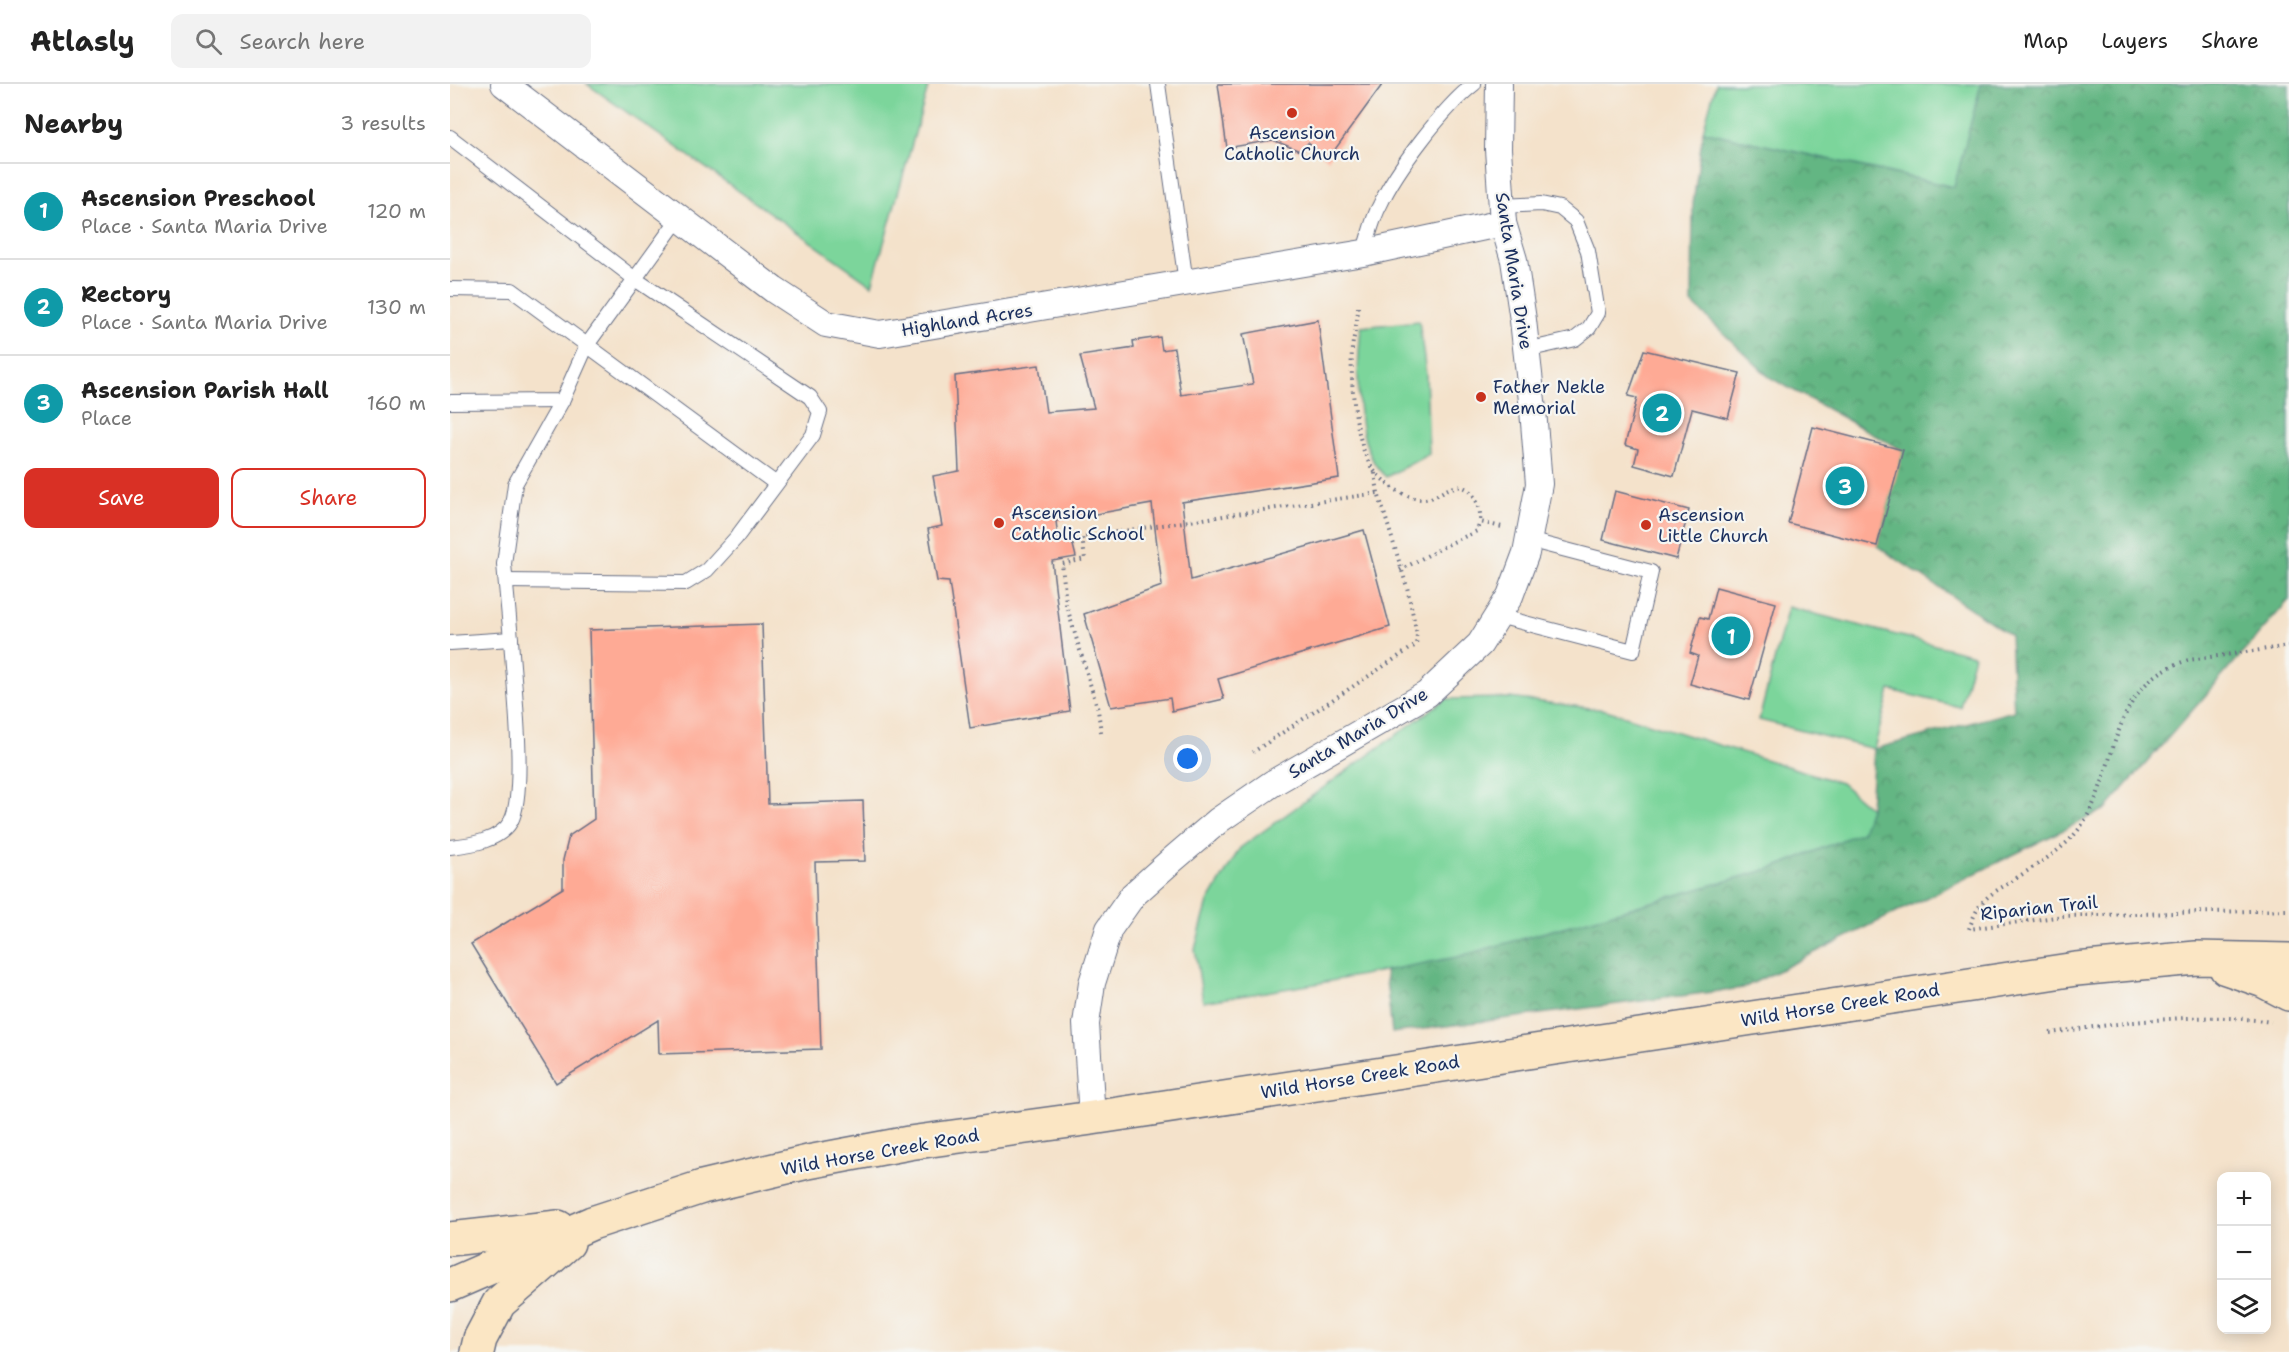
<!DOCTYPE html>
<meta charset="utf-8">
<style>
body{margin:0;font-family:"Shantell Sans",sans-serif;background:#f2f2f2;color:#222}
.controls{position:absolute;right:18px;bottom:18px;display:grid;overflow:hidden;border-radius:12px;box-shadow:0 3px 15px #0003}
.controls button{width:54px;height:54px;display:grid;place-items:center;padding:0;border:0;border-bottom:2px solid #e0e0e0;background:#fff;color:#222;font:30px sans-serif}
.you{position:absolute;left:738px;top:675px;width:21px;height:21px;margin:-15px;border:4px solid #fff;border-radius:50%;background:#1a73e8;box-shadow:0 0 0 9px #1a73e833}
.badge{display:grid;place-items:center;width:39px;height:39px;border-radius:50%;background:#d93025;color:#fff;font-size:20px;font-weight:700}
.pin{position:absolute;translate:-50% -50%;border:3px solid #fff;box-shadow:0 2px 6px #0006}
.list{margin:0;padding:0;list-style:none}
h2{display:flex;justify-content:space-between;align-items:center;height:78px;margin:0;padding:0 24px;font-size:26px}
h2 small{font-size:20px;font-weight:400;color:#767676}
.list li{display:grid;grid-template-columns:39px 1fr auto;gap:18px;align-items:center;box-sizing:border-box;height:96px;padding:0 24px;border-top:2px solid #e0e0e0}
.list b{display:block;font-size:22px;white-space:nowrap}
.list p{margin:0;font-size:20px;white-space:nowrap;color:#767676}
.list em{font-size:20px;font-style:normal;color:#767676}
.actions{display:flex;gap:12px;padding:18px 24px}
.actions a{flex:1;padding:14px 0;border:2px solid #d93025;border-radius:12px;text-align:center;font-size:21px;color:#d93025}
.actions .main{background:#d93025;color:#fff}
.icon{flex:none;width:33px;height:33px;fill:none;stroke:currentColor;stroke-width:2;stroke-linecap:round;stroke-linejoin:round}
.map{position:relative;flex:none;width:1839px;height:1268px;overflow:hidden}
header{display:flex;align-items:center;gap:36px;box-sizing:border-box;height:84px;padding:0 30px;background:#fff;border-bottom:2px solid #e0e0e0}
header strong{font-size:28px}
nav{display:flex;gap:33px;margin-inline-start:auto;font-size:21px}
.search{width:420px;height:54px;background:#f2f2f2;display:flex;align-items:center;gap:15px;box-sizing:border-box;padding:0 21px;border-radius:12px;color:#767676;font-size:22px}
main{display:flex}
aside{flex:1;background:#fff}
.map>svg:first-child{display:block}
.forest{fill:url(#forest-crowns);stroke:#407270;stroke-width:1.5}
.green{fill:#7bd59b;stroke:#4b827c;stroke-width:1.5}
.building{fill:#feaa95}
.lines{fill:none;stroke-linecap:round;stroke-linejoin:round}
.service-casing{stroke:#676e84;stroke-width:16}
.minor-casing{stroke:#676e84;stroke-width:28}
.secondary-casing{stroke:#676e84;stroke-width:36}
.path{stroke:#676e84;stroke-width:4;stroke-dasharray:1.5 4.5;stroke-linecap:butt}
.service{stroke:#fff;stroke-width:14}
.minor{stroke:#fff;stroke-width:26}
.secondary{stroke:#fbe6c4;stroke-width:33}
.poi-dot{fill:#c8321e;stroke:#f6f6f2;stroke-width:2}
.labels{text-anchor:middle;stroke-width:4.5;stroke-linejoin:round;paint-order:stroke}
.poi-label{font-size:18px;fill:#1b2f5e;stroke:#f6f6f2;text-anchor:start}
.street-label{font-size:18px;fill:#1b2f5e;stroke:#f6f6f2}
</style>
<header>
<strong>Atlasly</strong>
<div class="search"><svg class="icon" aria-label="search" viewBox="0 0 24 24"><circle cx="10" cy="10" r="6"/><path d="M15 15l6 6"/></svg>Search here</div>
<nav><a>Map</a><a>Layers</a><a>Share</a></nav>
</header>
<main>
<aside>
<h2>Nearby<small>3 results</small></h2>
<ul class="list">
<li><span class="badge" style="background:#0f9aa8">1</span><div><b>Ascension Preschool</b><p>Place · Santa Maria Drive</p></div><em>120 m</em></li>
<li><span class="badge" style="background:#0f9aa8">2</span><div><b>Rectory</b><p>Place · Santa Maria Drive</p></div><em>130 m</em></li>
<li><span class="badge" style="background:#0f9aa8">3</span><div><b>Ascension Parish Hall</b><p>Place</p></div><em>160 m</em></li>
</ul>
<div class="actions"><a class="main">Save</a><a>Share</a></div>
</aside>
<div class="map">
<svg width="1839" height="1268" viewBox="0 0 1839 1268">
<defs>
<pattern id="forest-crowns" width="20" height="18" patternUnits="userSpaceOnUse" patternTransform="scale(1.5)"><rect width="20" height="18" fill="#64b683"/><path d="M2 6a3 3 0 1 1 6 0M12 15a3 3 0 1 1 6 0" fill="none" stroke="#52946e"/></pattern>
</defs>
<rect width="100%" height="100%" fill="#f6f6f2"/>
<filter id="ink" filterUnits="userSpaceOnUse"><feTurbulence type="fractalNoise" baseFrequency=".0167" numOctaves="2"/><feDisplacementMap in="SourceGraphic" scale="12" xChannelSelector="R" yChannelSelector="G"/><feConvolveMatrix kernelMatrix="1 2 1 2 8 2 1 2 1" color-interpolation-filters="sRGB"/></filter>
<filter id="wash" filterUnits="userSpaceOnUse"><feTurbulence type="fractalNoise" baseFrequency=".008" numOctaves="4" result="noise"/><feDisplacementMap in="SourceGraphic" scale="24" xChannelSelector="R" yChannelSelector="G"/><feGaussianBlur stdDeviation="1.35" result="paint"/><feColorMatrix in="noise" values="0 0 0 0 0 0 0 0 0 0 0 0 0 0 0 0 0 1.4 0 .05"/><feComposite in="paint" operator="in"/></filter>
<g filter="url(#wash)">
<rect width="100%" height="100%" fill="#f4e2cb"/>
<path class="forest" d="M1531,0H1839V516L1656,725L1293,904L942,949L935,887L1326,783L1411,748L1420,724L1424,665L1564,627L1560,551L1427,462L1452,366L1319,293L1242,219L1243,120L1253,47L1503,103Z"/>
<g class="green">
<path d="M137,0H479L422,201Z"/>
<path d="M1266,0H1531L1504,103L1253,47Z"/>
<path d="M969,237L976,290L979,370L936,393C902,364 907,284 911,243Z"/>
<path d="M1338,523L1524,571L1510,623L1440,606L1424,665L1309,636Z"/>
<path d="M1059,614L1156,626L1391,699L1420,724L1412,748L1326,783L1007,873L865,900L753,918L745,865L758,818L790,764L996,615Z"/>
</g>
<g id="blocks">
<g class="building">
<path d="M768,0H930L932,1L878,75L858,59L850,67L823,56L777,64Z"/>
<path d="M868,236L889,394L732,418L741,496L914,446L940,543L768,595L774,615L722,627L720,614L661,623L634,530L712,502L702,420L606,437L608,454L621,453L626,473L602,477L620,627L520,644L499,498L487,497L478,445L492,442L483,392L509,387L505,292L589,281L596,328L644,324L630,272L684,264L683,257L710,253L712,266L724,264L731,311L803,300L793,250Z"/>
<path d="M1194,266L1290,289L1278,334L1242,325L1224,392L1184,381L1188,365L1175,361L1187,314L1178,312Z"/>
<path d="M1363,343L1453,366L1427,462L1338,439Z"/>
<path d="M1165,407L1239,426L1226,475L1153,456Z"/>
<path d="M1266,503L1326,519L1299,616L1240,600L1248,572L1240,569L1250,533L1258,535Z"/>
<path d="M312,540L318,720L413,717L415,777L365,778L371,965L209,970L208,936L106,999L21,860L113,804V776L119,752L144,735L139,546Z"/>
</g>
</g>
</g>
<g filter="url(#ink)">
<use href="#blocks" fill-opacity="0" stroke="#676e84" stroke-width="1.5"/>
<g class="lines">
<g class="service-casing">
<g id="service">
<path d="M708,0L736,199"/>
<path d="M0,53L185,195L360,313L370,328L363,351L286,454L257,486L236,499L56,497"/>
<path d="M1051,122L1091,120L1110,124L1126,137L1138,167L1148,229L1139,244L1125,255L1076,266"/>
<path d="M913,169C919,153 922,135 930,121C946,86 994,23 1024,0"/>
<path d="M0,205L62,206L325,399"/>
<path d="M0,318L112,317L137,261L229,134"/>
<path d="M1048,532L1183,567L1201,488L1078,456"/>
<path d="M61,555L54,480L65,400L112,317"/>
<path d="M0,559L61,555C63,593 77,707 61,737C50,757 20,761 0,763"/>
</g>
</g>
<g class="minor-casing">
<g id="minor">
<path d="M54,0L324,206L376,240L430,250L913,169L1053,139"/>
<path d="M642,1034L636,940L642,899L659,845L683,811L721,777L769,736L823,699L977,610L1030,560L1060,512L1076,469L1089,400L1083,326L1073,236L1064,176L1053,139L1048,65L1049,0"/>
</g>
</g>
<g class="secondary-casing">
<g id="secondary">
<path d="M1776,884L1814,897L1839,910"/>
<path d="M0,1155L108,1143"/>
<path d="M0,1201L142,1139L252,1103L358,1078L459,1059L642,1034L1626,885L1746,874L1839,876"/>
<path d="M27,1268L30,1255L49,1219L118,1159"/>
</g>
</g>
<g class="path">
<path d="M908,223C908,237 904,250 902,264C900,294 905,371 928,391C939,402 955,414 971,415C986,416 992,405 1005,403C1023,399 1032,425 1030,438L1052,443"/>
<path d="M925,389L928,409"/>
<path d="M950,486L1001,459L1027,447L1030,438"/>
<path d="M1839,562L1739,576C1656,598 1671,687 1629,745C1611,769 1580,784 1556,801C1547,806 1537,812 1531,820C1525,828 1522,837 1519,845L1613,832L1839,826"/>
<path d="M651,648L648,626L616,520L612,480L635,475L632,453L928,409L957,503L967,550L966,561L803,668"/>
<path d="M1600,949C1673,939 1747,927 1821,938"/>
</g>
<use href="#service" class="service"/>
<use href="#minor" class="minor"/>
<use href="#secondary" class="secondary"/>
</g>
</g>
<g class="poi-dot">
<circle cx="842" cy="29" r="6"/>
<circle cx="1031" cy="313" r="6"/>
<circle cx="549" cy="439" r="6"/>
<circle cx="1196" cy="441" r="6"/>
</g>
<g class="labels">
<g class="poi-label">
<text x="842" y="55" text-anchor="middle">Ascension<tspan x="842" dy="21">Catholic Church</tspan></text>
<text x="1043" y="309">Father Nekle<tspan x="1043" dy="21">Memorial</tspan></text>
<text x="561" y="435">Ascension<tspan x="561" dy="21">Catholic School</tspan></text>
<text x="1208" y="437">Ascension<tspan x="1208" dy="21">Little Church</tspan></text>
</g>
<g class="street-label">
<text transform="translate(1064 187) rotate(81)" y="6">Santa Maria Drive</text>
<text transform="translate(517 236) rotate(-9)" y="6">Highland Acres</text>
<text transform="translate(908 649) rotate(-31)" y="6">Santa Maria Drive</text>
<text transform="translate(1589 824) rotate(-6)" y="6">Riparian Trail</text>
<text transform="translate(1390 921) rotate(-9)" y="6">Wild Horse Creek Road</text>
<text transform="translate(910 993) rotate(-9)" y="6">Wild Horse Creek Road</text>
<text transform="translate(430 1068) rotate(-10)" y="6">Wild Horse Creek Road</text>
</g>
</g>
</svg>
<div class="controls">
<button>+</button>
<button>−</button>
<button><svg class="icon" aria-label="layers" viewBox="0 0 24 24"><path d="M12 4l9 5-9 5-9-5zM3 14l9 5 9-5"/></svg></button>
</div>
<div class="you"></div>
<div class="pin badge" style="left:1281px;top:552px;background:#0f9aa8">1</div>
<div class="pin badge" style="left:1212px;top:329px;background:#0f9aa8">2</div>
<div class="pin badge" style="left:1395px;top:402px;background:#0f9aa8">3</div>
</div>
</main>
